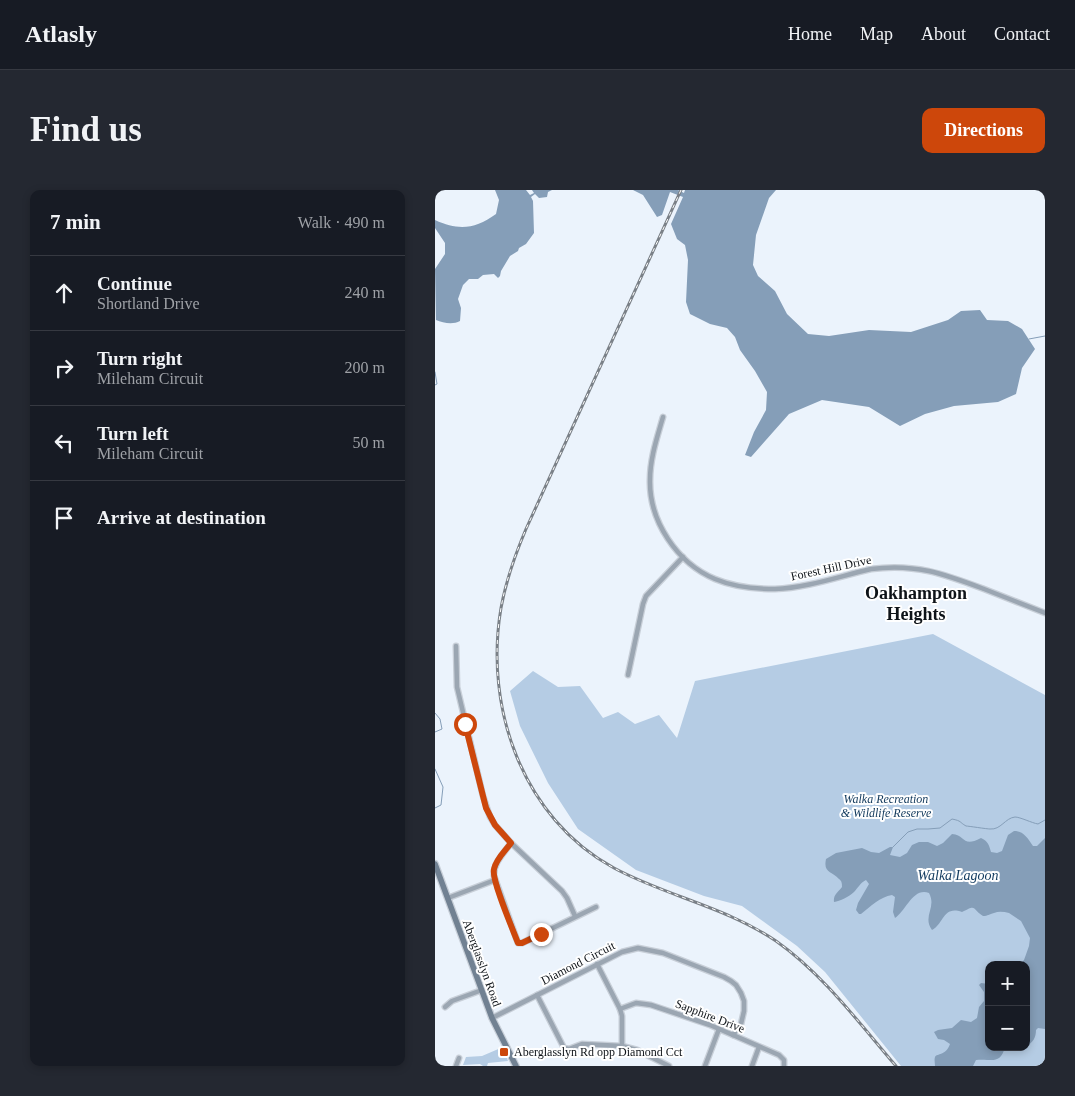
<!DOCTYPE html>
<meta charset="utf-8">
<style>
body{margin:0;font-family:"Times New Roman",serif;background:#242831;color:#f1f3f6}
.controls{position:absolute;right:15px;bottom:15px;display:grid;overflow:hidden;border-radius:10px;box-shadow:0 2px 8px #0003}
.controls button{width:45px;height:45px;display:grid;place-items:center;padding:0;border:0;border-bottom:1px solid #363941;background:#171b24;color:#f1f3f6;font:25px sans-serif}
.stop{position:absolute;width:15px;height:15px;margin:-11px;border:4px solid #cd470b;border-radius:50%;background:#fff}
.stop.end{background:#cd470b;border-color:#fff;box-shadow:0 1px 5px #0008}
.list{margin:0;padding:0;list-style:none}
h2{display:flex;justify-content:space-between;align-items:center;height:65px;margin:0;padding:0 20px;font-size:21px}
h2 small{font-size:16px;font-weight:400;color:#9ea1a6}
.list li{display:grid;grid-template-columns:32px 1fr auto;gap:15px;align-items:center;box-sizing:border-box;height:75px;padding:0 20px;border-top:1px solid #363941}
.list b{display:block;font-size:19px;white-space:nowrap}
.list p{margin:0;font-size:16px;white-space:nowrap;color:#9ea1a6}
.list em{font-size:16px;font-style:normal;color:#9ea1a6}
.icon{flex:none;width:28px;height:28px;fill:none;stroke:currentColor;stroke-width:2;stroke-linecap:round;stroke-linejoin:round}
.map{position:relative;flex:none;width:610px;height:876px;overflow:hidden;border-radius:10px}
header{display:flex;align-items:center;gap:30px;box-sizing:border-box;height:70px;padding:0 25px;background:#171b24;border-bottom:1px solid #363941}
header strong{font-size:24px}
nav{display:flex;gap:28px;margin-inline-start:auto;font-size:18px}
.intro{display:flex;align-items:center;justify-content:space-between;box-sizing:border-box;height:120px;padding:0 30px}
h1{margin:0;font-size:35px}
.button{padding:12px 22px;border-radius:10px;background:#cd470b;color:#fff;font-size:18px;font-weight:700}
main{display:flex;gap:30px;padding:0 30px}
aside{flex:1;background:#171b24;border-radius:10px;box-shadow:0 2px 8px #0003}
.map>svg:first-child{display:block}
.green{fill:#b5cce4;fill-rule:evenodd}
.water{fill:#859eb8}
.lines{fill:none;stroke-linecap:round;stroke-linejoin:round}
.stream{stroke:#859eb8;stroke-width:1}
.minor-casing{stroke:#c8cfd8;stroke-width:7}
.secondary-casing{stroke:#c8cfd8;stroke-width:8}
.minor{stroke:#9ba6b2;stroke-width:4.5}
.secondary{stroke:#718192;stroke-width:5.5}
.rail-casing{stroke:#7a8087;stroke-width:3}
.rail{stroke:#fff;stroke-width:1;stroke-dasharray:4;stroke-linecap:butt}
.route{stroke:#cd470b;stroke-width:6}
.poi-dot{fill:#cd470b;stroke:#fff;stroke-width:2}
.labels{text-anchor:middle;stroke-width:4;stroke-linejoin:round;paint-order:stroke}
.street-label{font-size:12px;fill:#0e1318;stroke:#fff}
.park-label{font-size:12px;font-style:italic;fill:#10385b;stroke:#fff}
.poi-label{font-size:12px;fill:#0e1318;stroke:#fff;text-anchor:start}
.water-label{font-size:14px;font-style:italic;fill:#163e62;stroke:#fff}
.district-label{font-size:18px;font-weight:bold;fill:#0e1318;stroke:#fff}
</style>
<header>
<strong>Atlasly</strong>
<nav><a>Home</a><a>Map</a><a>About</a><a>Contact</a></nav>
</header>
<div class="intro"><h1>Find us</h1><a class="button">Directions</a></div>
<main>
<aside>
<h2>7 min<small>Walk · 490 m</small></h2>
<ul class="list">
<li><svg class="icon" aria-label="ahead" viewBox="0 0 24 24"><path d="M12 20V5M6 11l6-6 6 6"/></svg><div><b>Continue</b><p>Shortland Drive</p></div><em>240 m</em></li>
<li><svg class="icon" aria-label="right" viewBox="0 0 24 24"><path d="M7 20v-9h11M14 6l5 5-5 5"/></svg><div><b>Turn right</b><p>Mileham Circuit</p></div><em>200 m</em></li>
<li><svg class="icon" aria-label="left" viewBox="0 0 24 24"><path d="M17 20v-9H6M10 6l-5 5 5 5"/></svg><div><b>Turn left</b><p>Mileham Circuit</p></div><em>50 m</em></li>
<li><svg class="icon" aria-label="arrive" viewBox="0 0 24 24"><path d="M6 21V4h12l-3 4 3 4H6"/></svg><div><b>Arrive at destination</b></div></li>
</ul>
</aside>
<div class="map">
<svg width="610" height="876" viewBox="0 0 610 876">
<rect width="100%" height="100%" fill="#ebf3fc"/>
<g class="green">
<path d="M498,444L610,505V876H466L390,782L362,756L307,716L269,706L201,680L143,639L113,593L85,536L75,501L98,481L123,497L145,496L168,528L183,522L200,534L224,525L242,548L260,491ZM554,775H591V857H554Z"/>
<path d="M68,857L73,871L53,873L52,876H48L45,874L28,875L31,867L47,866Z"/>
</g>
<g class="water">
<path d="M60,0H91L95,5L99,3L97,0H117L113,2L112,7L104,8L100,4L96,7L98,11L99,43L91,54L84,58L83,61L75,66L66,81L65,86L63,88L59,84L48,85L43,89H34L28,95L23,109L26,118L25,131C18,135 8,133 1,130L0,79L10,64V53L0,38V30C24,41 40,39 61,24L64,10Z"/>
<path d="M198,0H243L249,3L250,0H341L334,8L321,45L318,75L323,86L340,101L352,124L373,144L394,146L434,140L476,142L513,130L526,121L545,120L552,130L573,131L587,139L600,159L587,178L581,204L563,212L519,216L490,224L465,236L434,217L387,210L354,224L316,267L310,265L319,242L331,220L332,202L320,181L305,160L300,147L292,138L275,134L255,124L251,112L253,70L250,55L242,49L236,34L248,7L235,2L227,25L222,27L208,5Z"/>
<path d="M579,641C589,641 593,649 598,656H602L610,648V839L603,838L601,840C601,848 598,852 591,857V775H585L589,770L594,756L595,748L586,731L574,723C569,722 564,721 559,723C554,724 553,726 548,726C536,718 542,714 527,722C508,715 509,734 497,740C487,726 502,718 494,703C478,697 471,721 460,728L458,722L460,707L457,705C445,707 436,716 426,724H424L421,720L423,713L434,694L431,690C425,693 423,698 419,702C414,707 405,711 399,712C398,705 403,702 407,697C407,694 407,691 404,689C397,681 388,683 391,669L401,663L427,658L436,662L444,663L455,657H458L455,665L465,667L472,663L477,655L484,652H493L502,656L508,653L517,644C531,645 527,658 546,648C553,651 554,655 556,662L562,663L567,661L573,645Z"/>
<path d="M546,793L554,794V857H570C565,876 556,868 541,870L538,876H500C500,873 499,870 500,867C502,863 511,866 515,854L509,850L503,849L499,842L503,840L517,838L526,830L536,832L542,828L544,817L549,811V802L544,795Z"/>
</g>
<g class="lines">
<g class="stream">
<path d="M594,149L610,146"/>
<path d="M0,182L2,194L0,195"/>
<path d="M0,523L5,529L7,539L0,542"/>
<path d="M0,579L8,597L6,615L0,618"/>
<path d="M458,657L473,642L482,639H493L505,638L517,629C527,631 524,632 531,636C533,636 552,639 555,639C566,640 570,628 580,627C585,627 597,633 603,634L610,630"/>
</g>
<g class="minor-casing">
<g id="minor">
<path d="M228,227C222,248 215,268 215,290C214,331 242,373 280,389C299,397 320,399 340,399C372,398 405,386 436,379C480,373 509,384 549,399C569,407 590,415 610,423"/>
<path d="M21,456L22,497L48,606L55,627L60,635L76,653L127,701L132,708L140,726"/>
<path d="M193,485L208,414L211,406L248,367"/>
<path d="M76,653C69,663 58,673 59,686L83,753H87L161,717"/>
<path d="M13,708L60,690"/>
<path d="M162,774L185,819L187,826V856"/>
<path d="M102,805L129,858L134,859L147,854L187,856L202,860L234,876"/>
<path d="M10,817L17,811L47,800"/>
<path d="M185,819L201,813L209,814L216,815L275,835L344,865L349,870V876"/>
<path d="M57,828L187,762L203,758L228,763L289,787L296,791L301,795L306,803L309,811V821L306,834L298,845"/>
<path d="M21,876L24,868"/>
<path d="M270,876L284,839"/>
<path d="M317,876L324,857"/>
</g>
</g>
<g class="secondary-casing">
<path id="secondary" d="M0,674L57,828L81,876"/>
</g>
<use href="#minor" class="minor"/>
<use href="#secondary" class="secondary"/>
<g class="rail-casing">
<path id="rail" d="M246,0L91,339C80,365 71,390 66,418C49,517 87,628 179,678C231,706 291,717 341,751C388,784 424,833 461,876"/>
</g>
<use href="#rail" class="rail"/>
</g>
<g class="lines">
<path class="route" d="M30,534L51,618L60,635L76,653C71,660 61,669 59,679C56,689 78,740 83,753H87L106,744"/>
</g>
<rect class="poi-dot" x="64" y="857" width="10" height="10" rx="2.5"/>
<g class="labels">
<g class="street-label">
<text transform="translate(396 378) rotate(-12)" y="4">Forest Hill Drive</text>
<text transform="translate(47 773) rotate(70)" y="4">Aberglasslyn Road</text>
<text transform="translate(143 773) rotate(-27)" y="4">Diamond Circuit</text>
<text transform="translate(275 826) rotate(21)" y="4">Sapphire Drive</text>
</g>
<g class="park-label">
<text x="451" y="613">Walka Recreation<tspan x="451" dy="14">&amp; Wildlife Reserve</tspan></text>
</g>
<g class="poi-label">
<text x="79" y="866">Aberglasslyn Rd opp Diamond Cct</text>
</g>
<g class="water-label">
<text x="523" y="690">Walka Lagoon</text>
</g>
<g class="district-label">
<text x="481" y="409">Oakhampton<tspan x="481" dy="21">Heights</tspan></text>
</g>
</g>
</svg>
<div class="controls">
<button>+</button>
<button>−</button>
</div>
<div class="stop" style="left:30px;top:534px"></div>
<div class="stop end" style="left:106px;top:744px"></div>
</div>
</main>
